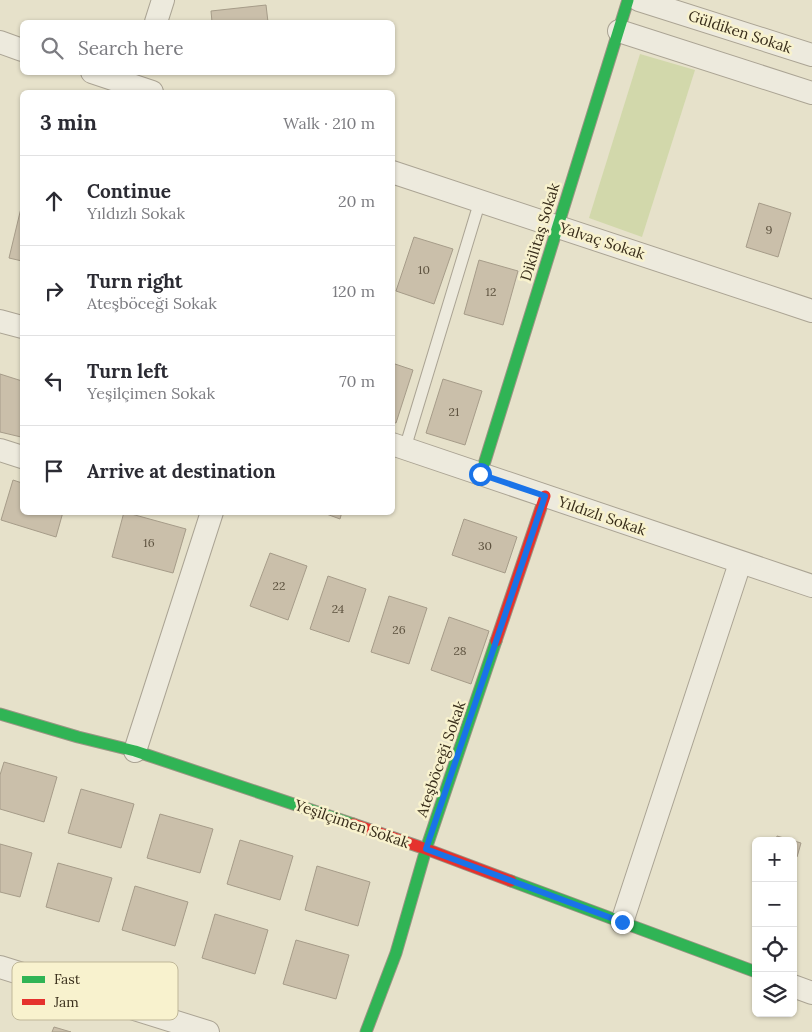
<!DOCTYPE html>
<meta charset="utf-8">
<style>
body{margin:0;font-family:Lora,serif;background:#f2f2f3;color:#2b2b33}
.controls{position:absolute;right:15px;bottom:15px;display:grid;overflow:hidden;border-radius:8px;box-shadow:0 1px 4px #0004}
.controls button{width:45px;height:45px;display:grid;place-items:center;padding:0;border:0;border-bottom:1px solid #e1e1e2;background:#fff;color:#2b2b33;font:25px sans-serif}
.stop{position:absolute;width:15px;height:15px;margin:-11px;border:4px solid #1a73e8;border-radius:50%;background:#fff}
.stop.end{background:#1a73e8;border-color:#fff;box-shadow:0 1px 5px #0008}
.list{margin:0;padding:0;list-style:none}
h2{display:flex;justify-content:space-between;align-items:center;height:65px;margin:0;padding:0 20px;font-size:21px}
h2 small{font-size:16px;font-weight:400;color:#7c7c81}
.list li{display:grid;grid-template-columns:32px 1fr auto;gap:15px;align-items:center;box-sizing:border-box;height:90px;padding:0 20px;border-top:1px solid #e1e1e2}
.list b{display:block;font-size:19px;white-space:nowrap}
.list p{margin:0;font-size:16px;white-space:nowrap;color:#7c7c81}
.list em{font-size:16px;font-style:normal;color:#7c7c81}
.icon{flex:none;width:28px;height:28px;fill:none;stroke:currentColor;stroke-width:2;stroke-linecap:round;stroke-linejoin:round}
.map{position:relative;flex:none;width:812px;height:1032px;overflow:hidden}
.search{position:absolute;background:#fff;box-shadow:0 1px 4px #0004;left:20px;top:20px;width:375px;height:55px;display:flex;align-items:center;gap:12px;box-sizing:border-box;padding:0 18px;border-radius:8px;color:#7c7c81;font-size:19px}
.panel{position:absolute;background:#fff;box-shadow:0 1px 4px #0004;left:20px;top:90px;width:375px;height:425px;border-radius:8px}
.map>svg:first-child{display:block}
.green{fill:#d2d8ab}
.building{fill:#cabfaa;stroke:#a69c89}
.lines{fill:none;stroke-linecap:round;stroke-linejoin:round}
.lane-casing{stroke:#aba494;stroke-width:13}
.street-casing{stroke:#aba494;stroke-width:24}
.fast-casing{stroke:#9a9483;stroke-width:13}
.jam-casing{stroke:#9a9483;stroke-width:13}
.lane{stroke:#edeadd;stroke-width:11}
.street{stroke:#edeadd;stroke-width:22}
.fast{stroke:#30b455;stroke-width:11}
.jam{stroke:#e5322d;stroke-width:11}
.route{stroke:#1a73e8;stroke-width:6}
.labels{text-anchor:middle;stroke-width:5;stroke-linejoin:round;paint-order:stroke}
.number-label{font-size:12px;fill:#5d523f}
.street-label{font-size:15px;fill:#392e1b;stroke:#f8f2ce}
.key{fill:#f8f2ce;stroke:#bfb798;stroke-width:1}
.key-label{font-size:14px;fill:#392e1b}
</style>
<div class="map">
<svg width="812" height="1032" viewBox="0 0 812 1032">
<rect width="100%" height="100%" fill="#e6e1ca"/>
<path class="green" d="M640,54L695,70L642,237L589,218Z"/>
<g class="building">
<path d="M266,5L268,22H212L211,11Z"/>
<path d="M759,203L791,213L778,257L746,247Z"/>
<path d="M22,204V261L9,258Z"/>
<path d="M414,237L453,249L434,304L396,291Z"/>
<path d="M479,260L518,271L503,325L464,314Z"/>
<path d="M392,363L413,370L396,423L392,422Z"/>
<path d="M0,374L22,381V431L21,437L0,432Z"/>
<path d="M443,379L482,391L465,445L426,433Z"/>
<path d="M13,480L22,483V512H63L56,537L1,520Z"/>
<path d="M124,512L186,529L173,573L112,557Z"/>
<path d="M321,512H342L340,519Z"/>
<path d="M464,519L517,537L505,573L452,555Z"/>
<path d="M270,553L307,566L288,620L250,606Z"/>
<path d="M328,576L366,589L349,642L310,629Z"/>
<path d="M389,596L427,608L409,664L371,652Z"/>
<path d="M449,617L489,631L471,684L431,670Z"/>
<path d="M4,762L57,777L44,822L0,809V775Z"/>
<path d="M81,789L134,804L121,848L68,833Z"/>
<path d="M160,814L213,829L200,873L147,858Z"/>
<path d="M777,836L801,843L797,857L793,856V841H776Z"/>
<path d="M240,840L293,856L280,900L227,884Z"/>
<path d="M0,844L32,853L20,897L0,892Z"/>
<path d="M58,863L112,878L99,922L46,907Z"/>
<path d="M317,866L370,882L358,926L305,910Z"/>
<path d="M135,886L188,902L175,946L122,930Z"/>
<path d="M215,914L268,930L255,974L202,958Z"/>
<path d="M296,940L349,955L336,999L283,984Z"/>
<path d="M54,1027L71,1032H52Z"/>
</g>
<g class="lines">
<g class="lane-casing">
<path id="lane" d="M405,448L480,201"/>
</g>
<g class="street-casing">
<g id="street">
<path d="M639,0L812,55"/>
<path d="M156,22L163,0"/>
<path d="M619,31L812,93"/>
<path d="M0,42L22,50"/>
<path d="M92,72L152,92"/>
<path d="M392,172L812,311"/>
<path d="M0,321L22,327"/>
<path d="M392,444L812,586"/>
<path d="M0,450L22,457"/>
<path d="M135,751L212,512"/>
<path d="M622,922L740,563"/>
<path d="M0,967L208,1032"/>
<path d="M793,986L812,993"/>
</g>
</g>
<g class="fast-casing">
<g id="fast">
<path d="M481,474L628,0"/>
<path d="M0,714L78,737L135,751L353,824"/>
<path d="M511,881L756,972"/>
<path d="M366,1032L396,953L426,849L496,641"/>
</g>
</g>
<g class="jam-casing">
<g id="jam">
<path d="M496,641L545,496"/>
<path d="M353,824L426,849L511,881"/>
</g>
</g>
<use href="#lane" class="lane"/>
<use href="#street" class="street"/>
<use href="#fast" class="fast"/>
<use href="#jam" class="jam"/>
</g>
<g class="lines">
<path class="route" d="M480,474L545,496L426,849L622,922"/>
</g>
<g class="labels">
<g class="number-label">
<text x="769" y="234">9</text>
<text x="424" y="274">10</text>
<text x="491" y="296">12</text>
<text x="454" y="416">21</text>
<text x="149" y="547">16</text>
<text x="485" y="550">30</text>
<text x="279" y="590">22</text>
<text x="338" y="613">24</text>
<text x="399" y="634">26</text>
<text x="460" y="655">28</text>
</g>
<g class="street-label">
<text transform="translate(740 32) rotate(18)" y="5">Güldiken Sokak</text>
<text transform="translate(540 232) rotate(-73)" y="5">Dikilitaş Sokak</text>
<text transform="translate(602 241) rotate(18)" y="5">Yalvaç Sokak</text>
<text transform="translate(602 516) rotate(19)" y="5">Yıldızlı Sokak</text>
<text transform="translate(441 759) rotate(-71)" y="5">Ateşböceği Sokak</text>
<text transform="translate(352 824) rotate(19)" y="5">Yeşilçimen Sokak</text>
</g>
</g>
<rect x="12" y="962" width="166" height="58" rx="8" class="key"/>
<rect x="22" y="976" width="23" height="7" fill="#30b455"/>
<rect x="22" y="999" width="23" height="6" fill="#e5322d"/>
<g class="key-label">
<text x="54" y="984">Fast</text>
<text x="54" y="1007">Jam</text>
</g>
</svg>
<div class="controls">
<button>+</button>
<button>−</button>
<button><svg class="icon" aria-label="locate" viewBox="0 0 24 24"><circle cx="12" cy="12" r="6"/><path d="M12 2v4M12 18v4M2 12h4M18 12h4"/></svg></button>
<button><svg class="icon" aria-label="layers" viewBox="0 0 24 24"><path d="M12 4l9 5-9 5-9-5zM3 14l9 5 9-5"/></svg></button>
</div>
<div class="stop" style="left:480px;top:474px"></div>
<div class="stop end" style="left:622px;top:922px"></div>
<div class="search"><svg class="icon" aria-label="search" viewBox="0 0 24 24"><circle cx="10" cy="10" r="6"/><path d="M15 15l6 6"/></svg>Search here</div>
<section class="panel">
<h2>3 min<small>Walk · 210 m</small></h2>
<ul class="list">
<li><svg class="icon" aria-label="ahead" viewBox="0 0 24 24"><path d="M12 20V5M6 11l6-6 6 6"/></svg><div><b>Continue</b><p>Yıldızlı Sokak</p></div><em>20 m</em></li>
<li><svg class="icon" aria-label="right" viewBox="0 0 24 24"><path d="M7 20v-9h11M14 6l5 5-5 5"/></svg><div><b>Turn right</b><p>Ateşböceği Sokak</p></div><em>120 m</em></li>
<li><svg class="icon" aria-label="left" viewBox="0 0 24 24"><path d="M17 20v-9H6M10 6l-5 5 5 5"/></svg><div><b>Turn left</b><p>Yeşilçimen Sokak</p></div><em>70 m</em></li>
<li><svg class="icon" aria-label="arrive" viewBox="0 0 24 24"><path d="M6 21V4h12l-3 4 3 4H6"/></svg><div><b>Arrive at destination</b></div></li>
</ul>
</section>
</div>
